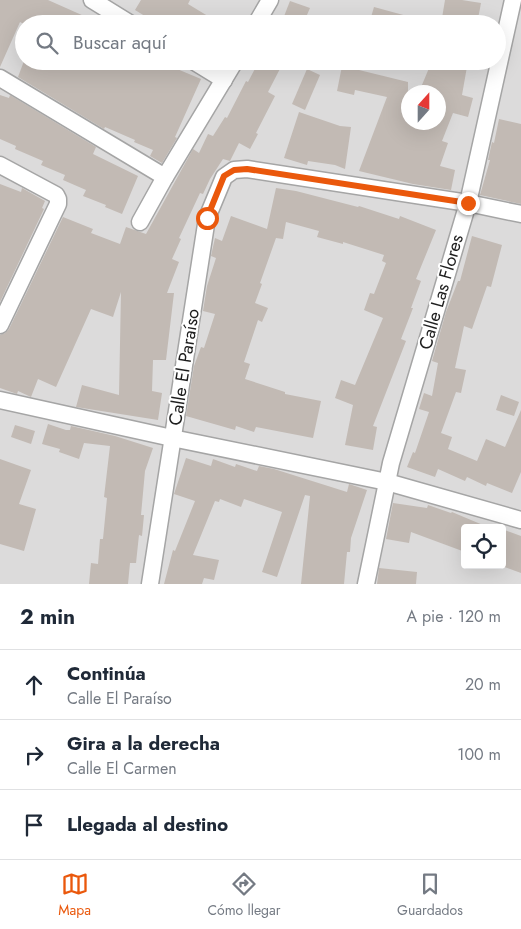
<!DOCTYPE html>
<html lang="es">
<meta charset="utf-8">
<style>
body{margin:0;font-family:Jost,sans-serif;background:#f2f2f3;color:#1f2937}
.controls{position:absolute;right:15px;bottom:15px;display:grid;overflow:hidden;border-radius:5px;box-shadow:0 5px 20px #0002}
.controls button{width:45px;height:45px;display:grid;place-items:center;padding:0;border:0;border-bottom:1px solid #e0e1e3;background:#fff;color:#1f2937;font:25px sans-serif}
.compass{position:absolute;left:401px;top:85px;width:45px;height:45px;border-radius:50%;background:#fff;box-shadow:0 5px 20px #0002;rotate:21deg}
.stop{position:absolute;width:15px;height:15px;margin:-11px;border:4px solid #ea580c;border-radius:50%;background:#fff}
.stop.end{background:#ea580c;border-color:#fff;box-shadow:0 1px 5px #0008}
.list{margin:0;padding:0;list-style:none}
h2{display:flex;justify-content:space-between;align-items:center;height:65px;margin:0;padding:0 20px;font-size:21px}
h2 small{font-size:16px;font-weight:400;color:#747a83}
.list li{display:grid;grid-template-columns:32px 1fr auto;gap:15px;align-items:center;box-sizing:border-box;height:70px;padding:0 20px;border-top:1px solid #e0e1e3}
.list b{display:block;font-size:19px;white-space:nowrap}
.list p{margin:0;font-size:16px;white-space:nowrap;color:#747a83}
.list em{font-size:16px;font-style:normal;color:#747a83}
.icon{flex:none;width:28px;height:28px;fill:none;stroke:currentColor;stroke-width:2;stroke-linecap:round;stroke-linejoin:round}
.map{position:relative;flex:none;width:521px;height:584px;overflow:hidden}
.search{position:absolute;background:#fff;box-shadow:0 5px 20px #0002;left:15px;right:15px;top:15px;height:55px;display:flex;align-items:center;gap:12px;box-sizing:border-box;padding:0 18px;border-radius:28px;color:#747a83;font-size:19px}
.sheet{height:275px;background:#fff}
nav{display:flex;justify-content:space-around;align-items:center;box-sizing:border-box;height:70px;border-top:1px solid #e0e1e3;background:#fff;font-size:14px;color:#747a83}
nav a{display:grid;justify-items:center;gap:2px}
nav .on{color:#ea580c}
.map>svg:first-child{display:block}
.residential{fill:#dcdbdb;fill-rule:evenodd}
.building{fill:#c2bab4}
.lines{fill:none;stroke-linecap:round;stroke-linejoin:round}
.minor-casing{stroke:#a5a5a5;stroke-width:19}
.minor{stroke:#fff;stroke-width:16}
.route{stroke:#ea580c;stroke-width:6}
.labels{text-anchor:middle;stroke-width:4;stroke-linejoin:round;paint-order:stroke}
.street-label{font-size:18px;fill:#1e1e1e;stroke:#fff}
</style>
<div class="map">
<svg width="521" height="584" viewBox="0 0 521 584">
<rect width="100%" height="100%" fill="#eeebe4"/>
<path class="residential" d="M0,0H521V584H0ZM24,24H497V61H24ZM408,92H438V122H408ZM465,528H502V565H465Z"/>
<g class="building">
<path d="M0,0H48L102,24H24L20,22L0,67Z"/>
<path d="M141,0H190L188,4L221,24H158L135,10Z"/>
<path d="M445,0H462L481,3L477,24H441Z"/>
<path d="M290,1L310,8L303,24H281Z"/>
<path d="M374,7L418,19V24H369Z"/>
<path d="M24,61H158L201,79L175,137L177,138L162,163L150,156L153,150L134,142L135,140L105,127L104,129L18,77Z"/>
<path d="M259,61H284L268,92L275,96L256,133L258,134L250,149L239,143L230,161L223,159L210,179L203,194L200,193L179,238L181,239L172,259L179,262L167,293H174L166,360H153L152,391L162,393L158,420L76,407L82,385L119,395L121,292L113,317L91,309L56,387L38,379L31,397L18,391L17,394L0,388V335L5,333L9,329L63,217L93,229L91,233L120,244L126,227L146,234L193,149L199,153L208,134L213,136L225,117L227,118L246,81L248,82Z"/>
<path d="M343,61H361L359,70L408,82V122H438V92H419L432,61H468L462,95L473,98L468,117L453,113L442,141L448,143L440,166L455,170L451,190L413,184L359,171L387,97L355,90L354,95L337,91Z"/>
<path d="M307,69L320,75L305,110L292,104Z"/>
<path d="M0,95L9,98L10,95L96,147L93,154L138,176L122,214L105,207L106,205L83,196L86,190L63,180L65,175L41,165L43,161L15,149L16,146L0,139Z"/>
<path d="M299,112L340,126L351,127L345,169L335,165L308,161L307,165L284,158Z"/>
<path d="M499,119L521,124V204L480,195L490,160H488L492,142L494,143Z"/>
<path d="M0,184L21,192L22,188L45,201L42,208L44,209L0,302Z"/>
<path d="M276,188L296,191L358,207L359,206L399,219L400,216L436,230L416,279L421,281L411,308H413L401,339L406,341L373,426L377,427L373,450L345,445L353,405L335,398L341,380L355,385L383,318L364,310L370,293L374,294L386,263L382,261L384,255L343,242V244L317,237L319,231L286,222L283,239L276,238L260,283L262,284L255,303L268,308L262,322L258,320L244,362L250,364L245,379L285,392V394L321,401L313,438L256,427L254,432L236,426L235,430L186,416L194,366L201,347L204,348L215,314L203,311L207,286L216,258L211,256L215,238L222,241L231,216L267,229Z"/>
<path d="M472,236L502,245L491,287L487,286L472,329L464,326L455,368L466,370L461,393L456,392L441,433L452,437L448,449L477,461L486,439L505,447L521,410V472L512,493L487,483L486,486L467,477L465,481L438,469L435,477L407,467L413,452L415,453L429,412L419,409L424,393L432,396L438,363L432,361L446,312L458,281H460Z"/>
<path d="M501,395L519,402L514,416L496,410Z"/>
<path d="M48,424L66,430H70L71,426L115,436L153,448L145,471L141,515H144L142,536L139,535L136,563H130L128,584H89L91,563L98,564L100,539H103L107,498L104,497L110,446L84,443L79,459L59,452L60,449L42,444Z"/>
<path d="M15,425L35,431L31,444L11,437Z"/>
<path d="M186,458L211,466L213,459L235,467L236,464L257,471L259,466L274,469L347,492L349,484L367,490L351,538L350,552H347L344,584H301L310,496L305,495L277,577L262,572L282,512L244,499L241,507L220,499L219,502L215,501L193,555L219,560L214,580L204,578L202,584H164L173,550L175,551L195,501L174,494Z"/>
<path d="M0,459L31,470L19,504L36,509L24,551L0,544Z"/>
<path d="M393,503L427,508L428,505L451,513L452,512L490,528H465V552L411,532L409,543L386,539Z"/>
<path d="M502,529L521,536V573L502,566Z"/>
<path d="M379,568L417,572L416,584H377Z"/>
</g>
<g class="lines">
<g class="minor-casing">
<g id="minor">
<path d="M92,0L131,24"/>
<path d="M256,24L270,0"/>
<path d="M193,61L224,80"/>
<path d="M0,78L165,177L235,61"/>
<path d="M0,165L56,195L58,199V204L0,325"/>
<path d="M140,222L165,177"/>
<path d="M0,400L172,438L387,482L521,520"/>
<path d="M150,584L207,218L224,177L234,170L247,169L468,203L521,214"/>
<path d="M366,584L391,463L468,203L513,0"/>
</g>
</g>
<use href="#minor" class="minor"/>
</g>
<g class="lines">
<path class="route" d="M207,218L224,176L234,170L247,169L468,203"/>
</g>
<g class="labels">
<g class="street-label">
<text transform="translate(441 292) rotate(-74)" y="6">Calle Las Flores</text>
<text transform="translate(184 367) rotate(-81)" y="6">Calle El Paraíso</text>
</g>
</g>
</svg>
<div class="controls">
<button><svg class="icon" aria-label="locate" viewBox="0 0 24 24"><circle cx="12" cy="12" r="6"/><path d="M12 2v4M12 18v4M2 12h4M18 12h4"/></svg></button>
</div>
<svg class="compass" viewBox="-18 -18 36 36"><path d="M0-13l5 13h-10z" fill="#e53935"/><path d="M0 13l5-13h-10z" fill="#747a83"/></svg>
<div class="stop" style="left:207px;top:218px"></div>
<div class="stop end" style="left:468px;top:203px"></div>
<div class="search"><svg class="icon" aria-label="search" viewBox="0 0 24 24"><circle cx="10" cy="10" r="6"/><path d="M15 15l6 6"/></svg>Buscar aquí</div>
</div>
<section class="sheet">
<h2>2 min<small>A pie · 120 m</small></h2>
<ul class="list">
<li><svg class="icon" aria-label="ahead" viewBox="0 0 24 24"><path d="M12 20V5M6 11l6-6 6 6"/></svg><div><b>Continúa</b><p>Calle El Paraíso</p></div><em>20 m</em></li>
<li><svg class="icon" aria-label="right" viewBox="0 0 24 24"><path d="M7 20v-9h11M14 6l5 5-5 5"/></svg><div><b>Gira a la derecha</b><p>Calle El Carmen</p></div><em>100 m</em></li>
<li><svg class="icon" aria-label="arrive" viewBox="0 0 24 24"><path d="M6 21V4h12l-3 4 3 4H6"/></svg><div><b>Llegada al destino</b></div></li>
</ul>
</section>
<nav>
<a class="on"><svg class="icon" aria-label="map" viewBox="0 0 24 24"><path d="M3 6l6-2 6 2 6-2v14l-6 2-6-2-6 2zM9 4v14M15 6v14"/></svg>Mapa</a>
<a><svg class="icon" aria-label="directions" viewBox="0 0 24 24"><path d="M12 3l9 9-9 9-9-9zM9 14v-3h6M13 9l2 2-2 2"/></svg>Cómo llegar</a>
<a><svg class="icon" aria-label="saved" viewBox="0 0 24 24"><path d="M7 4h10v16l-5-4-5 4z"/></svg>Guardados</a>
</nav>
